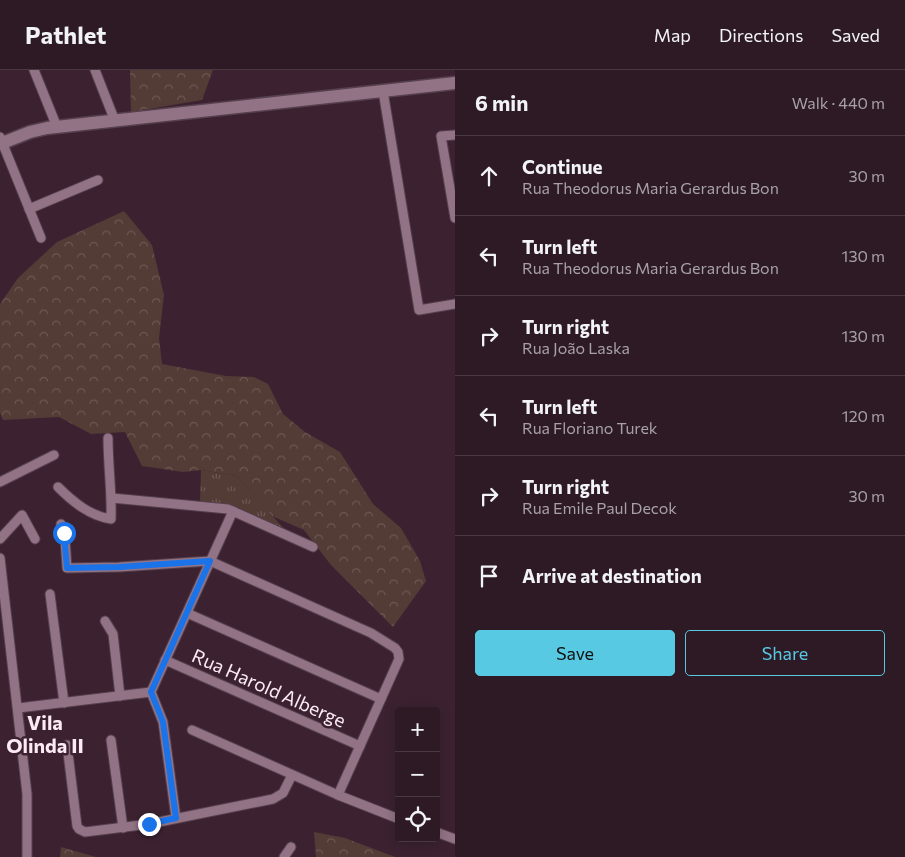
<!DOCTYPE html>
<meta charset="utf-8">
<style>
body{margin:0;font-family:Commissioner,sans-serif;background:#392732;color:#f1f3f6}
.controls{position:absolute;right:15px;bottom:15px;display:grid;overflow:hidden;border-radius:5px;box-shadow:0 2px 12px #0003}
.controls button{width:45px;height:45px;display:grid;place-items:center;padding:0;border:0;border-bottom:1px solid #483842;background:#2d1a25;color:#f1f3f6;font:25px sans-serif}
.stop{position:absolute;width:15px;height:15px;margin:-11px;border:4px solid #1a73e8;border-radius:50%;background:#fff}
.stop.end{background:#1a73e8;border-color:#fff;box-shadow:0 1px 5px #0008}
.list{margin:0;padding:0;list-style:none}
h2{display:flex;justify-content:space-between;align-items:center;height:65px;margin:0;padding:0 20px;font-size:21px}
h2 small{font-size:16px;font-weight:400;color:#a7a1a7}
.list li{display:grid;grid-template-columns:32px 1fr auto;gap:15px;align-items:center;box-sizing:border-box;height:80px;padding:0 20px;border-top:1px solid #483842}
.list b{display:block;font-size:19px;white-space:nowrap}
.list p{margin:0;font-size:16px;white-space:nowrap;color:#a7a1a7}
.list em{font-size:16px;font-style:normal;color:#a7a1a7}
.actions{display:flex;gap:10px;padding:15px 20px}
.actions a{flex:1;padding:11px 0;border:1px solid #58c9e3;border-radius:5px;text-align:center;font-size:18px;color:#58c9e3}
.actions .main{background:#58c9e3;color:#111}
.icon{flex:none;width:28px;height:28px;fill:none;stroke:currentColor;stroke-width:2;stroke-linecap:round;stroke-linejoin:round}
.map{position:relative;flex:none;width:455px;height:787px;overflow:hidden}
header{display:flex;align-items:center;gap:30px;box-sizing:border-box;height:70px;padding:0 25px;background:#2d1a25;border-bottom:1px solid #483842}
header strong{font-size:24px}
nav{display:flex;gap:28px;margin-inline-start:auto;font-size:18px}
main{display:flex}
aside{flex:1;background:#2d1a25}
.map>svg:first-child{display:block}
.forest{fill:url(#forest-crowns)}
.park{fill:url(#park-tufts)}
.lines{fill:none;stroke-linecap:round;stroke-linejoin:round}
.street-casing{stroke:#56404e;stroke-width:11}
.secondary-casing{stroke:#56404e;stroke-width:15}
.street{stroke:#927385;stroke-width:9}
.secondary{stroke:#927385;stroke-width:12}
.route{stroke:#1a73e8;stroke-width:6}
.labels{text-anchor:middle;stroke-width:5;stroke-linejoin:round;paint-order:stroke}
.street-label{font-size:19px;fill:#fceaf4;stroke:#3c2231}
.neighbourhood-label{font-size:20px;font-weight:bold;fill:#fceaf4;stroke:#3c2231}
</style>
<header>
<strong>Pathlet</strong>
<nav><a>Map</a><a>Directions</a><a>Saved</a></nav>
</header>
<main>
<div class="map">
<svg width="455" height="787" viewBox="0 0 455 787">
<defs>
<pattern id="forest-crowns" width="20" height="18" patternUnits="userSpaceOnUse" patternTransform="scale(1.25)"><rect width="20" height="18" fill="#533b36"/><path d="M2 6a3 3 0 1 1 6 0M12 15a3 3 0 1 1 6 0" fill="none" stroke="#6d5854"/></pattern>
<pattern id="park-tufts" width="24" height="20" patternUnits="userSpaceOnUse" patternTransform="scale(1.25)"><rect width="24" height="20" fill="#533b36"/><path d="M3 7l-1-3M5 7V3M7 7l1-3M15 17l-1-3M17 17v-4M19 17l1-3" fill="none" stroke="#6d5854"/></pattern>
</defs>
<rect width="100%" height="100%" fill="#3c2231"/>
<g class="forest">
<path d="M130,0H213L202,30L131,42Z"/>
<path d="M124,141L152,175L164,225L159,268L162,294L226,306L254,307L268,314L283,344L305,362L340,382L373,434L401,458L420,491L426,511L393,557L331,495L304,460L272,446L237,406L201,400L183,402L142,396L125,362L91,364L59,347L3,350L0,343V234L18,208L57,172Z"/>
<path d="M314,762L345,768L395,787H316Z"/>
<path d="M61,777L96,787H60Z"/>
</g>
<path class="park" d="M201,400L237,406L284,459L232,435L200,432Z"/>
<g class="lines">
<g class="street-casing">
<g id="street">
<path d="M34,0L57,57"/>
<path d="M95,0L115,51"/>
<path d="M383,21L419,240L455,234"/>
<path d="M455,65L441,66L455,148"/>
<path d="M0,67L41,168"/>
<path d="M29,139L98,110"/>
<path d="M0,412L54,385"/>
<path d="M58,417C73,432 90,446 111,449C112,422 108,395 108,368"/>
<path d="M112,428L228,439L313,477"/>
<path d="M61,454L65,469L67,498L119,497L210,491L371,563L395,578L398,582L399,589L338,725"/>
<path d="M0,469L22,445L35,469"/>
<path d="M0,488L27,724V787"/>
<path d="M50,524L64,633"/>
<path d="M187,543L381,629"/>
<path d="M105,551L113,564L120,626"/>
<path d="M165,590L360,676"/>
<path d="M151,622L233,441"/>
<path d="M151,622L163,652L176,748"/>
<path d="M18,638L151,622"/>
<path d="M192,660L338,725L399,749"/>
<path d="M111,670L123,758"/>
<path d="M67,675L77,756L79,759L85,762L149,754L273,729L283,723L292,705"/>
<path d="M436,762L455,769"/>
<path d="M284,787L291,777"/>
</g>
</g>
<g class="secondary-casing">
<path id="secondary" d="M0,74L30,62L47,58L455,13"/>
</g>
<use href="#street" class="street"/>
<use href="#secondary" class="secondary"/>
</g>
<g class="lines">
<path class="route" d="M64,463L67,498L119,497L210,491L151,622L163,652L176,748L149,754"/>
</g>
<g class="labels">
<g class="street-label">
<text transform="translate(269 618) rotate(24)" y="7">Rua Harold Alberge</text>
</g>
<g class="neighbourhood-label">
<text x="45" y="660">Vila<tspan x="45" dy="23">Olinda II</tspan></text>
</g>
</g>
</svg>
<div class="controls">
<button>+</button>
<button>−</button>
<button><svg class="icon" aria-label="locate" viewBox="0 0 24 24"><circle cx="12" cy="12" r="6"/><path d="M12 2v4M12 18v4M2 12h4M18 12h4"/></svg></button>
</div>
<div class="stop" style="left:64px;top:463px"></div>
<div class="stop end" style="left:149px;top:754px"></div>
</div>
<aside>
<h2>6 min<small>Walk · 440 m</small></h2>
<ul class="list">
<li><svg class="icon" aria-label="ahead" viewBox="0 0 24 24"><path d="M12 20V5M6 11l6-6 6 6"/></svg><div><b>Continue</b><p>Rua Theodorus Maria Gerardus Bon</p></div><em>30 m</em></li>
<li><svg class="icon" aria-label="left" viewBox="0 0 24 24"><path d="M17 20v-9H6M10 6l-5 5 5 5"/></svg><div><b>Turn left</b><p>Rua Theodorus Maria Gerardus Bon</p></div><em>130 m</em></li>
<li><svg class="icon" aria-label="right" viewBox="0 0 24 24"><path d="M7 20v-9h11M14 6l5 5-5 5"/></svg><div><b>Turn right</b><p>Rua João Laska</p></div><em>130 m</em></li>
<li><svg class="icon" aria-label="left" viewBox="0 0 24 24"><path d="M17 20v-9H6M10 6l-5 5 5 5"/></svg><div><b>Turn left</b><p>Rua Floriano Turek</p></div><em>120 m</em></li>
<li><svg class="icon" aria-label="right" viewBox="0 0 24 24"><path d="M7 20v-9h11M14 6l5 5-5 5"/></svg><div><b>Turn right</b><p>Rua Emile Paul Decok</p></div><em>30 m</em></li>
<li><svg class="icon" aria-label="arrive" viewBox="0 0 24 24"><path d="M6 21V4h12l-3 4 3 4H6"/></svg><div><b>Arrive at destination</b></div></li>
</ul>
<div class="actions"><a class="main">Save</a><a>Share</a></div>
</aside>
</main>
